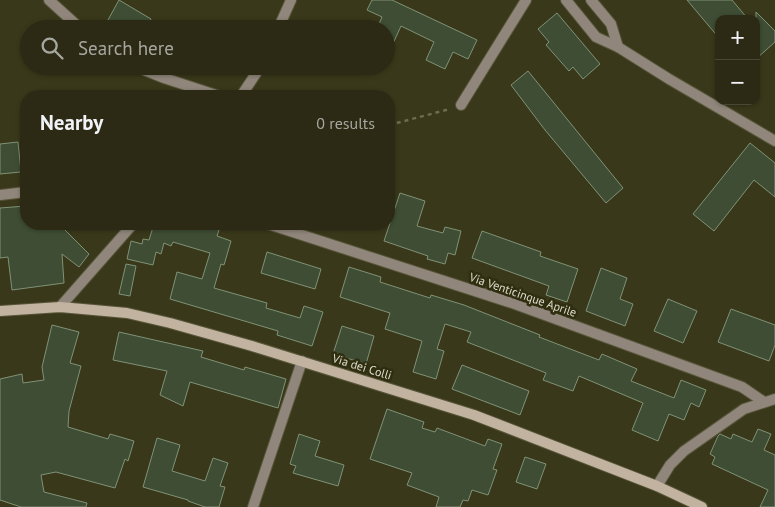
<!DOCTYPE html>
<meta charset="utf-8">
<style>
body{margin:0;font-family:"PT Sans",sans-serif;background:#383622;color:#f1f3f6}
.controls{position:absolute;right:15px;top:15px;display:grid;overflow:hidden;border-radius:10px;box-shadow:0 1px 4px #0004}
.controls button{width:45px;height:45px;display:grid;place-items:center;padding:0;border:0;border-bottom:1px solid #484634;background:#2c2a14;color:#f1f3f6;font:25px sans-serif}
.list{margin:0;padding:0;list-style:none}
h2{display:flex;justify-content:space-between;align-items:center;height:65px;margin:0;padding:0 20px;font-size:21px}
h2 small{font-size:16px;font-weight:400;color:#a6a7a0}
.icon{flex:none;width:28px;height:28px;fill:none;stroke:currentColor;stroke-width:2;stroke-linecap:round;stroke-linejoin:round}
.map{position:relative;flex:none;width:775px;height:507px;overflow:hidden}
.search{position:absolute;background:#2c2a14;box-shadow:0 1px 4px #0004;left:20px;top:20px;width:375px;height:55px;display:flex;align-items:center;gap:12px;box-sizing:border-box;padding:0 18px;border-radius:28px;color:#a6a7a0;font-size:19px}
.panel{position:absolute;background:#2c2a14;box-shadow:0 1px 4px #0004;left:20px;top:90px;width:375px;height:140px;border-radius:20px}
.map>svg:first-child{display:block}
.building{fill:#3e4d34;stroke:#809276}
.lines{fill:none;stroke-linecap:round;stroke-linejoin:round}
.street-casing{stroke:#58563a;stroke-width:12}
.secondary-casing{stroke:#58563a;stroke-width:12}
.path{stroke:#6d6b51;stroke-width:2.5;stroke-dasharray:4 4;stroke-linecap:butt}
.street{stroke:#90867b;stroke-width:10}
.secondary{stroke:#c2b3a0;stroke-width:10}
.labels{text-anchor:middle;stroke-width:5;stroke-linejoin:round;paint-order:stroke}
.street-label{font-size:12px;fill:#deddcc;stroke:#302e10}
</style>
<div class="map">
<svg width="775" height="507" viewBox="0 0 775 507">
<rect width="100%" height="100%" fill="#3a381a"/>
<g class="building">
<path d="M119,0L151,19L146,29H103Z"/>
<path d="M372,0H392L477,40L468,59L453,52L445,69L426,60L434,42L401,26L386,59V29H377L382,17L367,10Z"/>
<path d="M687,0H732L748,19H719V38Z"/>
<path d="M756,12L775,31V42L756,59Z"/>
<path d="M557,13L600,64L583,79L573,67L569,71L546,45L549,42L538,29Z"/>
<path d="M528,71L623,188L606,203L545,130L511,85Z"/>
<path d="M18,142L21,172L0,174V144Z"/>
<path d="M750,143L775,163V197L754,180L714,231L693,214Z"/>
<path d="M400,193L425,201L417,226L443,233L445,227L461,231L455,255L448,253L445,264L427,259L428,256L384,241Z"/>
<path d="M26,206V224H59L89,254L79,267L62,254L64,283L12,290L8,257L0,258V208Z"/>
<path d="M154,224H197L219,230L217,236L231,241L224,265L221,264L214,288L267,303L266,308L300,318L304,306L323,312L312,346L277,335L278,331L170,299L177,272L202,279L210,253L173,242L171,246L164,243L161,254L156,252L153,265L127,259L131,241L142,244L143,239L149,240Z"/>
<path d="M482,231L541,252L540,256L578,269L567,302L546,295L549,286L472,258Z"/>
<path d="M267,252L321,269L315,289L261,273Z"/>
<path d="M126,264L136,266L130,296L119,294Z"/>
<path d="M349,267L381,277L380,282L430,298L431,295L464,305L540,335L539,337L599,360L602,354L637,369L631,381L674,398L681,380L706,390L699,407L691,403L684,420L669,414L658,441L632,430L643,403L579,376L573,391L543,380L546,373L467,342L471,332L445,324L437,349L444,351L436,379L413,372L422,341L385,329L390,313L340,297Z"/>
<path d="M601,268L627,278L620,299L633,304L625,326L586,311Z"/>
<path d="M668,299L697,311L683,343L654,331Z"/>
<path d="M731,309L775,325V345L769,361L718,342Z"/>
<path d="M52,325L79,332L70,363L81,366L69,411L68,427L108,439L110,434L134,441L128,461L125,459L115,488L56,472L41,475L44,492L87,503L86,507H21L0,500V379L22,374L23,383L44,380L42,367Z"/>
<path d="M342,326L374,336L366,364L333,354Z"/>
<path d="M119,332L203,351L201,357L244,370L245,367L286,379L278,408L190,382L183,406L160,395L167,371L113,360Z"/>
<path d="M462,365L529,391L520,415L452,389Z"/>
<path d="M387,409L424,422L422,428L435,432L437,428L485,446L488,439L502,444L493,469L497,470L488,495L472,490L468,501L463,500L460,507H436L439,497L407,485L412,473L370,459Z"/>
<path d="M758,429L771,434L764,450L775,455V507H760L768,490L712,464L715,457L710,454L718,436L720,434L731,439L733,434L752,442Z"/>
<path d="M299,434L320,441L315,456L344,465L338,486L293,473L296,466L290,464Z"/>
<path d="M157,438L180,445L172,471L205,481L213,458L228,463L220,486L225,487L219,507H205L188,501V500L143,487Z"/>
<path d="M525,457L546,464L537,489L516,482Z"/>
</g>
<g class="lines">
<g class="street-casing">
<g id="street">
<path d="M49,0L81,29"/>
<path d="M566,0L596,37L618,47L669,79L775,141"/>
<path d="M591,0L611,24L618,47"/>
<path d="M278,29L291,0"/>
<path d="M134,66L164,78L219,96"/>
<path d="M241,96L261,66"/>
<path d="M461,105L526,0"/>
<path d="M0,195L26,192"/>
<path d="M268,224L515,304L742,387L764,402"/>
<path d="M60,307L133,224"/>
<path d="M657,486L670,465L684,451L744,409L775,399"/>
<path d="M253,507L302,361"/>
</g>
</g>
<g class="secondary-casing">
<path id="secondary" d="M0,311L60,307L127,313L170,323L252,346L474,415L657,486L702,507"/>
</g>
<g class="path">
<path d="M257,93L265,96"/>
<path d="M389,125L450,109"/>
</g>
<use href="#street" class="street"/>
<use href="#secondary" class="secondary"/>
</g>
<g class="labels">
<g class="street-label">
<text transform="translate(523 295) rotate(19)" y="4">Via Venticinque Aprile</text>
<text transform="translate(362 367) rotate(17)" y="4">Via dei Colli</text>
</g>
</g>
</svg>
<div class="controls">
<button>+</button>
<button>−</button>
</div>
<div class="search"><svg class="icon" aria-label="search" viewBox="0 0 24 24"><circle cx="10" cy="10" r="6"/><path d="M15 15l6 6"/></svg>Search here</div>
<section class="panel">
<h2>Nearby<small>0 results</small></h2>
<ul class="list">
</ul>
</section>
</div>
